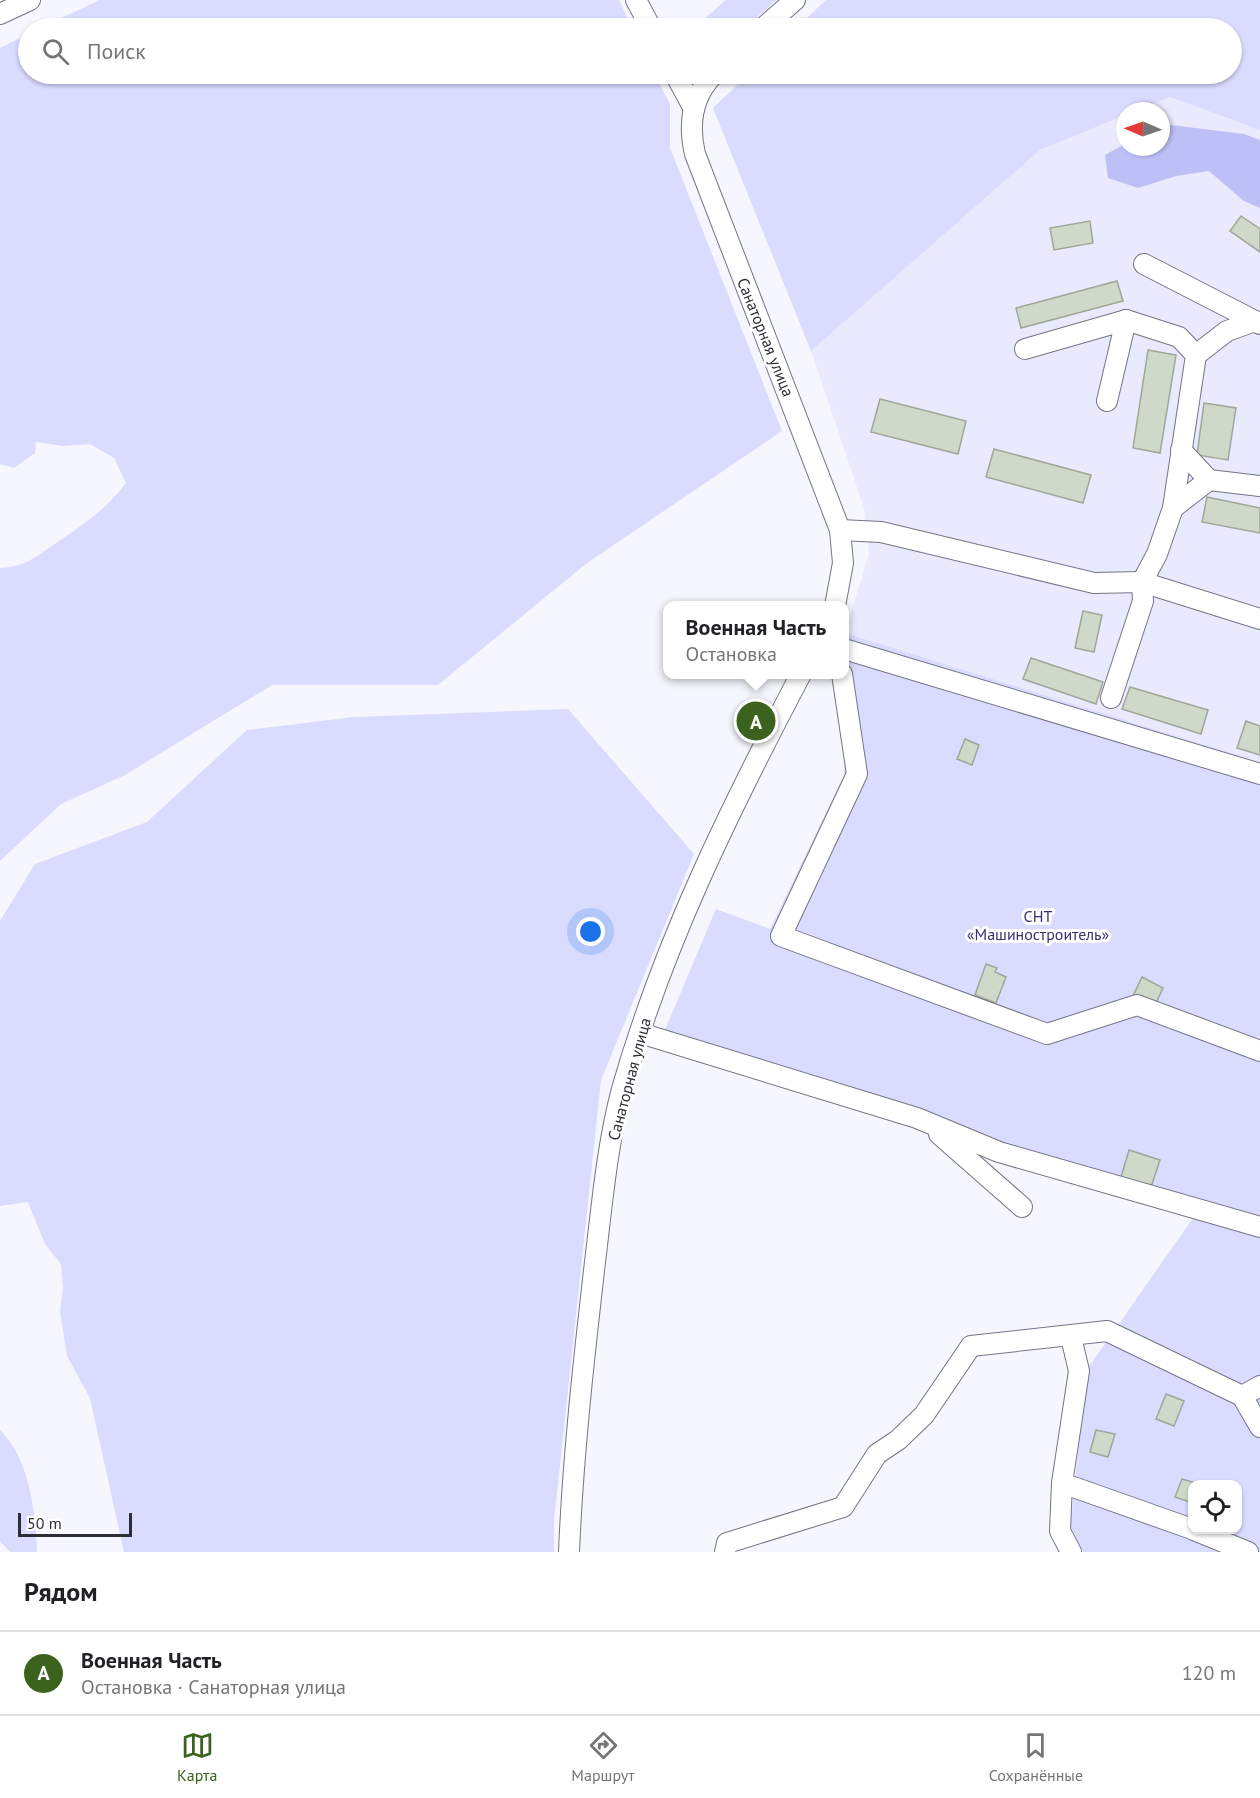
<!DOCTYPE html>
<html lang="ru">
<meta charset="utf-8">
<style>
body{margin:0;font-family:"PT Sans",sans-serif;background:#f2f2f2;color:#202124}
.controls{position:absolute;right:18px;bottom:18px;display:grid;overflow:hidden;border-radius:12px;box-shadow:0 2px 4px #0004}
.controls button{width:54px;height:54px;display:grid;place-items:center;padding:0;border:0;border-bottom:2px solid #e0e0e0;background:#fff;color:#202124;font:30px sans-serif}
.compass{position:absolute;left:1116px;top:102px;width:54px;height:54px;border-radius:50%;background:#fff;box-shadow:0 2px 4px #0004;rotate:272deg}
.scale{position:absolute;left:18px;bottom:15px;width:114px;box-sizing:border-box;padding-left:6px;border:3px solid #2d2d34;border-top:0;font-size:16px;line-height:21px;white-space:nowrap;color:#2d2d34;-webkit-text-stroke:4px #fff;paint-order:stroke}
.you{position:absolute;left:591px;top:932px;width:21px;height:21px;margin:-15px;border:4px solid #fff;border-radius:50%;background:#1a73e8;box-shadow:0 0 0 9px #1a73e833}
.badge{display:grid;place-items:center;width:39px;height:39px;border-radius:50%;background:#3b631d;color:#fff;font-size:20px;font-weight:700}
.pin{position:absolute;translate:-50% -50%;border:3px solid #fff;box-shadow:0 2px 6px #0006}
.popup{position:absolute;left:663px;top:601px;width:186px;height:78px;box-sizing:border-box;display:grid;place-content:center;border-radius:12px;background:#fff;filter:drop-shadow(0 2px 4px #0005);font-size:20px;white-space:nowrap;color:#757577}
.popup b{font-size:22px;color:#202124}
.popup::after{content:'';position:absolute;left:50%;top:100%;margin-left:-12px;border:12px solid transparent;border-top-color:#fff}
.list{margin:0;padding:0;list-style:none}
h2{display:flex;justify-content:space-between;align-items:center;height:78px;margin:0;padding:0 24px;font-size:26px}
h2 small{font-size:20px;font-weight:400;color:#757577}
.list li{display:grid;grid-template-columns:39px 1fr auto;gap:18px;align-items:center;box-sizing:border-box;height:84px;padding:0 24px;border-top:2px solid #e0e0e0}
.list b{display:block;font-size:22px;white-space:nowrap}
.list p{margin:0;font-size:20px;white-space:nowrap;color:#757577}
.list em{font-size:20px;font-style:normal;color:#757577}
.icon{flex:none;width:33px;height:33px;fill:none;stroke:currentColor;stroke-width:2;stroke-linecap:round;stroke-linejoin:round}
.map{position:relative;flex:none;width:1260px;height:1552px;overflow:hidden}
.search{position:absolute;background:#fff;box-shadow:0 2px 4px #0004;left:18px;right:18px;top:18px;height:66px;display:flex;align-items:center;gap:15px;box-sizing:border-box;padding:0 21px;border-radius:33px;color:#757577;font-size:22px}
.sheet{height:162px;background:#fff}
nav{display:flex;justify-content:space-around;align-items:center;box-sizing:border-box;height:84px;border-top:2px solid #e0e0e0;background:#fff;font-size:16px;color:#757577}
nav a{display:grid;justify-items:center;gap:3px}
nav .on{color:#3b631d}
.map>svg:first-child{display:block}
.built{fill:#e9eafe}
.green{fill:#d9dbff;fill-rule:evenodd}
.water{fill:#bdbff7}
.building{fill:#ced9c9;stroke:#9ea798;stroke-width:1.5}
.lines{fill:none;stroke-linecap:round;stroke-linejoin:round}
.minor-casing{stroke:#747585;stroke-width:22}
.minor{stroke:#fff;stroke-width:20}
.labels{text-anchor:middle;stroke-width:6;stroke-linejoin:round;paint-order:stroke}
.street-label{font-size:16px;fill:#2d2d34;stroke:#fff}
.park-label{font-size:16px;fill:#363172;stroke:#fff}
</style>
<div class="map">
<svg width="1260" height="1552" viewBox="0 0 1260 1552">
<rect width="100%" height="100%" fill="#f6f6fe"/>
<path class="built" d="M1170,97L1260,130V762L845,633L869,554L864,508L811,351L1040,150L1125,115V147H1161V111H1135Z"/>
<g class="green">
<path d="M100,0H619L632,28H40Z"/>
<path d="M726,0H776L745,28H694Z"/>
<path d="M826,0H1260V130L1170,97L1135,111H1125V115L1040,150L811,351L713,108L749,74H1232V28H796Z"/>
<path d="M28,34V74H654L670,104V148L782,431L587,563L438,685H272L125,775L61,804L0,861V568C24,568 40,554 59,541C87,522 105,510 126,483L114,458L90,444L63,446L36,442L35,453L14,468L0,464V48Z"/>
<path d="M845,633L1260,762V1552H1083L1070,1531L1086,1371L1200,1208L662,1037L716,909L770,929L844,775ZM1192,1484H1238V1530H1192Z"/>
<path d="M568,709L694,854L601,1080L554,1521V1552H124L90,1398L67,1356L60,1311L63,1287L61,1264L45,1244L28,1202L0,1206V921L35,864L147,822L247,730L354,717Z"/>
<path d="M0,1430C30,1460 35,1511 37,1552H10L0,1541Z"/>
</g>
<path class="water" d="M1163,124L1244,134L1260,140V208L1244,201L1209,171L1176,176L1138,188L1108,178L1105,155L1125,144V147H1161V125Z"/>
<g class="building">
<path d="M1241,216L1260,229V252L1230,231Z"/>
<path d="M1090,221L1093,243L1054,250L1050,228Z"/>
<path d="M1117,281L1123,301L1021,328L1016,308Z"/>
<path d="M1148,350L1176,355L1160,453L1133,448Z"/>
<path d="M880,399L966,421L958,454L871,432Z"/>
<path d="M1204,403L1236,408L1228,460L1197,455Z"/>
<path d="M994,449L1091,475L1083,503L986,477Z"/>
<path d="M1207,497L1260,508V533L1202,522Z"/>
<path d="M1083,611L1102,615L1094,652L1075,648Z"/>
<path d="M1031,658L1103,682L1096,704L1023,679Z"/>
<path d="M1130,687L1208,710L1201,734L1122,709Z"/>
<path d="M1246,721L1260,726V755L1237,748Z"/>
<path d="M965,739L979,745L972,765L957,759Z"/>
<path d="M986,964L997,968L995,972L1006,977L996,1003L975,995Z"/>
<path d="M1142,977L1163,988L1154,1007L1133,996Z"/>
<path d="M1129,1150L1160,1160L1151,1187L1121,1177Z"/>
<path d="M1166,1394L1184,1401L1174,1426L1156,1419Z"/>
<path d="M1096,1430L1115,1434L1108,1457L1090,1452Z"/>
<path d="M1182,1479L1199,1484H1192V1503L1175,1497Z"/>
</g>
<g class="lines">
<g class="minor-casing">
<g id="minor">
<path d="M636,0L651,28"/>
<path d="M0,14L30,0"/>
<path d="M763,28L795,0"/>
<path d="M675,74L694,109"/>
<path d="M714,74C692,96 688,124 695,154L840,530L843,563L835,606"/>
<path d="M1144,264L1255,321"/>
<path d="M1025,349L1126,320"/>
<path d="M1196,355L1227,331L1255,321L1260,324"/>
<path d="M1107,401L1126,320L1179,337L1196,355L1173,508"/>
<path d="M1181,450L1209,480"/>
<path d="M840,530L881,532L1094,583L1142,582L1260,619"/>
<path d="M844,649L1260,774"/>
<path d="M842,674L857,774L781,936L1047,1034L1137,1005L1260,1051"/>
<path d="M1111,698L1143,601L1142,582L1157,554L1173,508L1209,480L1260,486"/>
<path d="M640,1033L917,1118L999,1152L1260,1227"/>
<path d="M939,1134L1022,1207"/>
<path d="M1071,1337L1079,1371L1062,1483L1192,1529"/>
<path d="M1242,1396L1260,1427"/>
<path d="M1062,1483L1060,1531L1071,1552"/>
<path d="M1194,1530L1248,1552"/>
<path d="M569,1552C573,1455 584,1358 595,1262C602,1205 607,1145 622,1089C664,942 730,809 801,674"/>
<path d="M725,1552L727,1543L843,1507L877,1454L898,1440L924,1415L971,1346L1107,1331L1242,1396L1260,1386"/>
</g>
</g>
<use href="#minor" class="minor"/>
</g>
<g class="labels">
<g class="street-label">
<text transform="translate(766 337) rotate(68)" y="6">Санаторная улица</text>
<text transform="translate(629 1079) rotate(-75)" y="6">Санаторная улица</text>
</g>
<g class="park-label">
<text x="1038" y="922">СНТ<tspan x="1038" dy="18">«Машиностроитель»</tspan></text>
</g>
</g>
</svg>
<div class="controls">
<button><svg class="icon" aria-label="locate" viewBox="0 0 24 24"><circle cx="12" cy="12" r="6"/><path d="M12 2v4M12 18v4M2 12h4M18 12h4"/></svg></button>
</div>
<svg class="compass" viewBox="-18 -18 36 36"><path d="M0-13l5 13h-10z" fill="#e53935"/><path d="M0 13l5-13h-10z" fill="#757577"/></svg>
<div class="scale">50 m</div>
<div class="you"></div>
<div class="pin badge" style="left:756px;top:721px">A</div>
<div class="popup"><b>Военная Часть</b>Остановка</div>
<div class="search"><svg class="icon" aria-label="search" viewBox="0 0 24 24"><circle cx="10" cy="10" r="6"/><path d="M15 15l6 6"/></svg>Поиск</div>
</div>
<section class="sheet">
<h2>Рядом<small></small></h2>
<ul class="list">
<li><span class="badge">A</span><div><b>Военная Часть</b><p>Остановка · Санаторная улица</p></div><em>120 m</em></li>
</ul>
</section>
<nav>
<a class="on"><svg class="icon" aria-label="map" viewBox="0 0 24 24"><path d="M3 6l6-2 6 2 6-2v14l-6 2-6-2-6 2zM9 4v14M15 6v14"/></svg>Карта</a>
<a><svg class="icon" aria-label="directions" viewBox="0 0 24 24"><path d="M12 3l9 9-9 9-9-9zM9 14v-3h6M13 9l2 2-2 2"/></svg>Маршрут</a>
<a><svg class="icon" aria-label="saved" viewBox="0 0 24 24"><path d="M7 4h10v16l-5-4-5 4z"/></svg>Сохранённые</a>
</nav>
